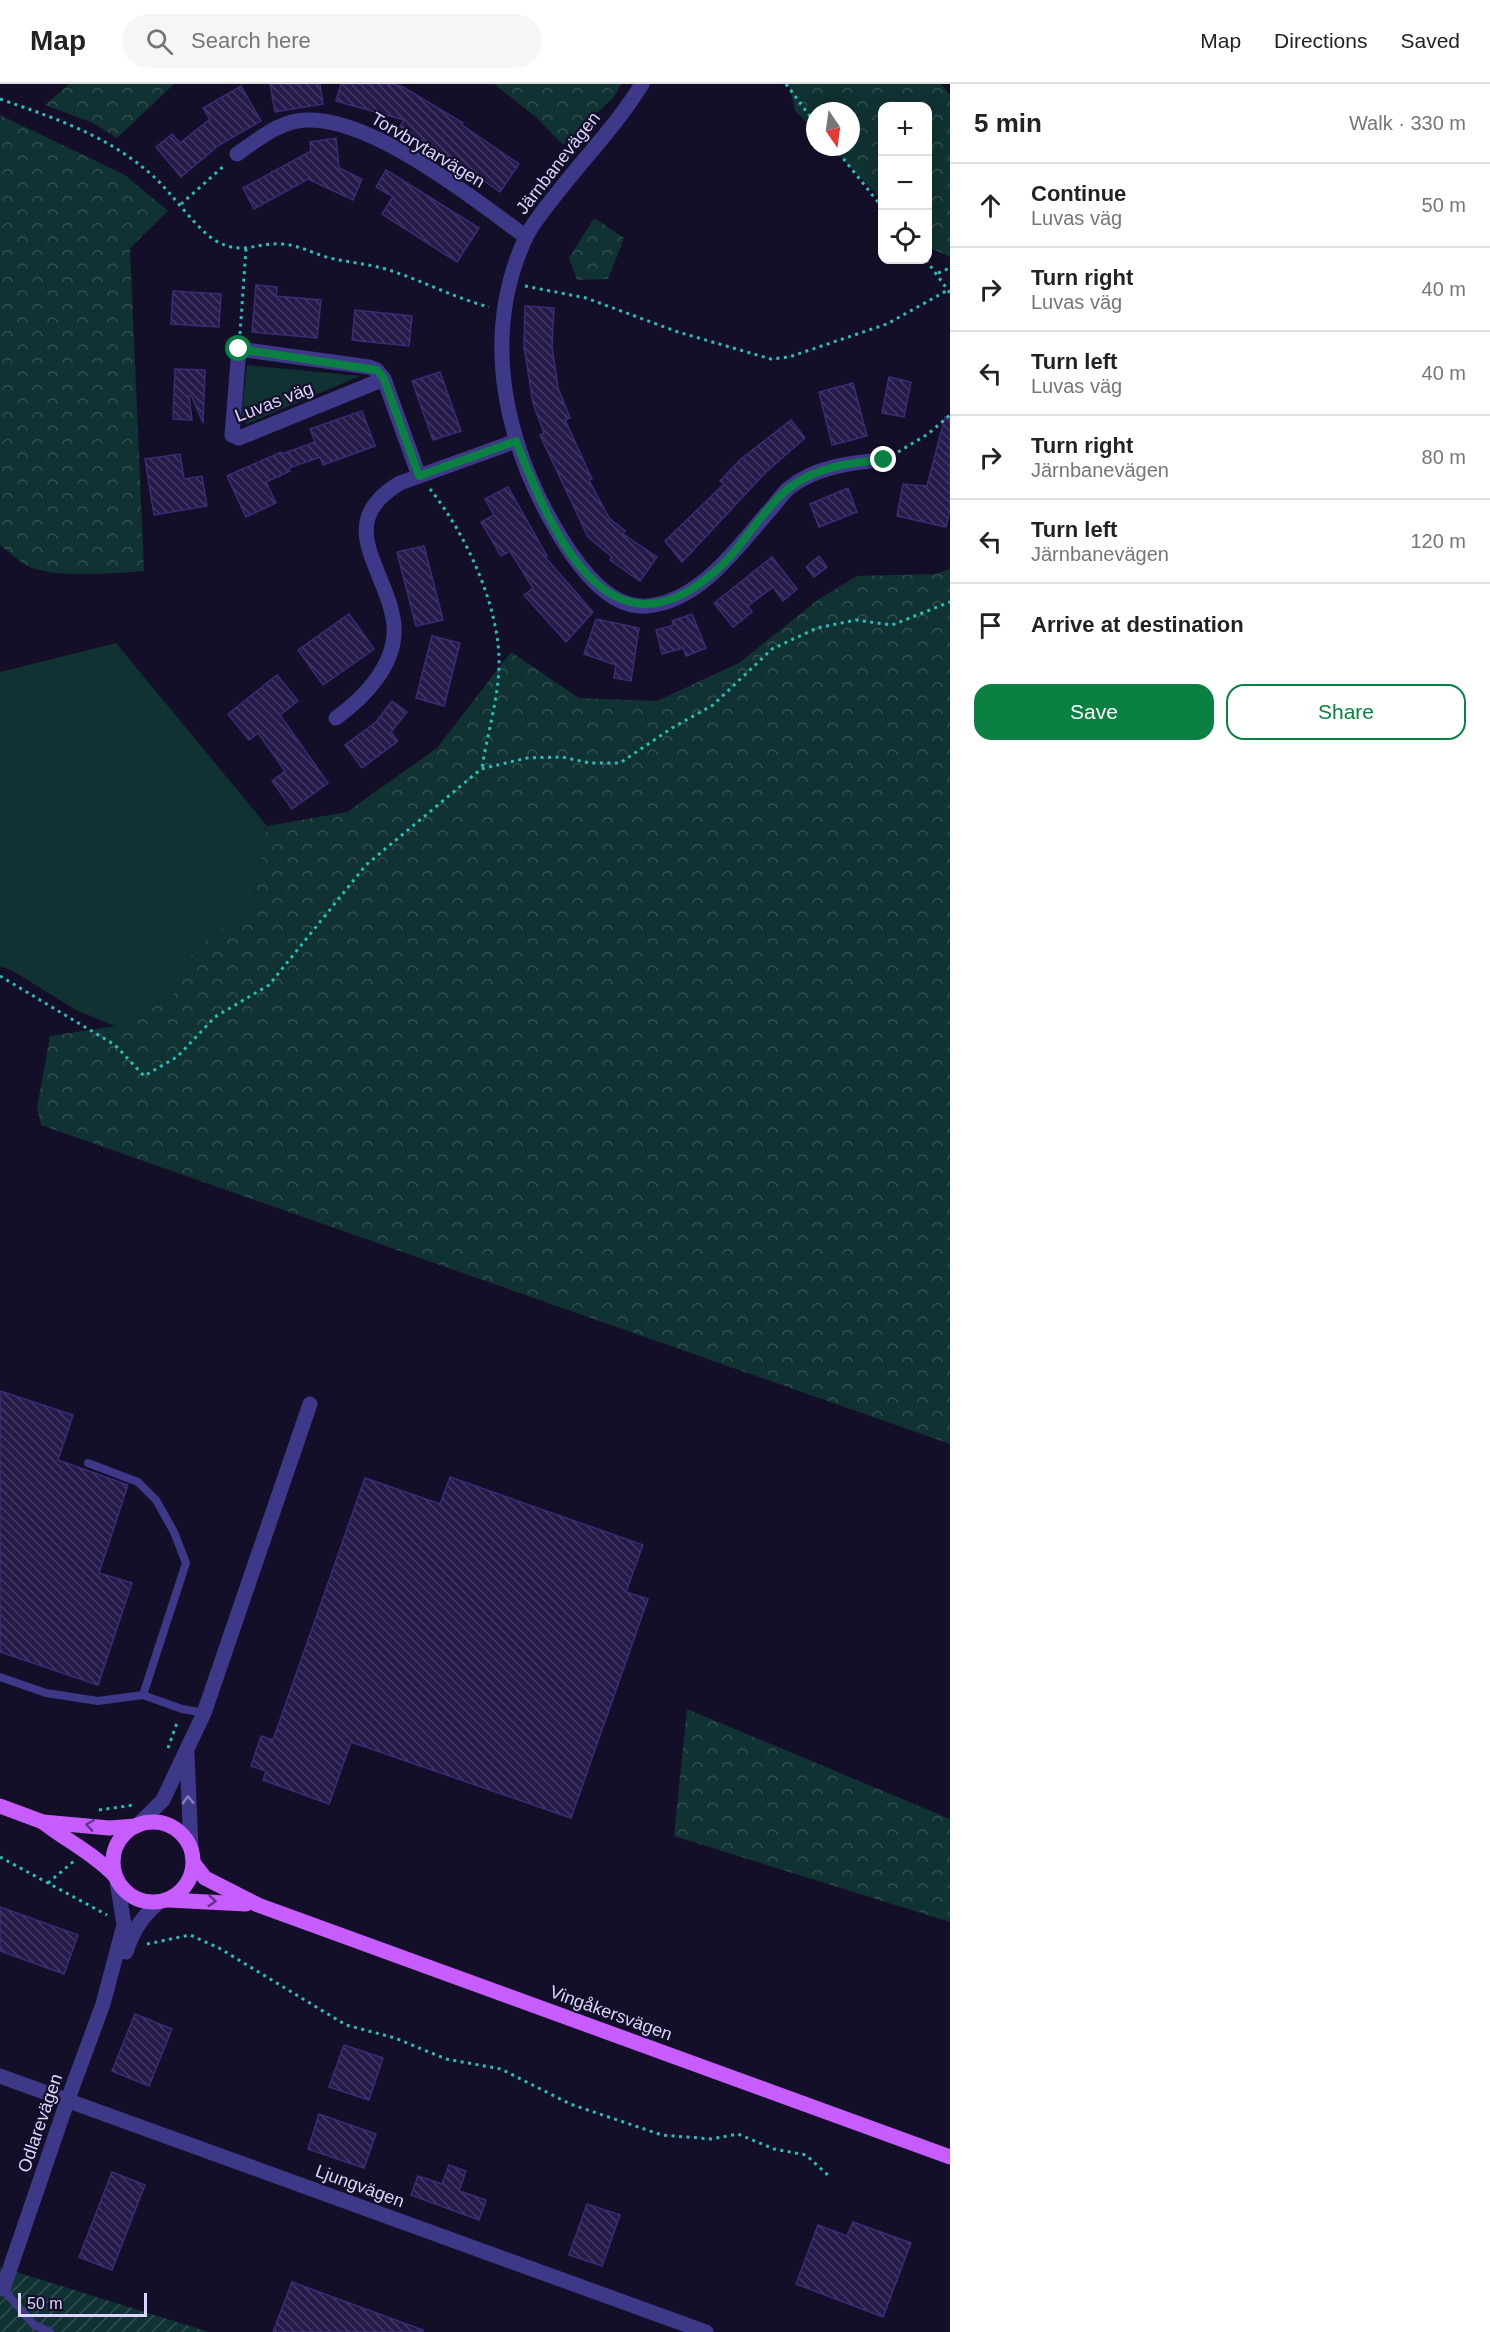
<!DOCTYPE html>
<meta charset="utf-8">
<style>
body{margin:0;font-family:Arial,sans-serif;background:#f6f6f6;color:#222}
.controls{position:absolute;right:18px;top:18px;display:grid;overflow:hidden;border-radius:12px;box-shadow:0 3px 15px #0003}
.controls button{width:54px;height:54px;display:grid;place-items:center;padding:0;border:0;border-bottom:2px solid #e0e0e0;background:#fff;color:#222;font:30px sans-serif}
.compass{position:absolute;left:806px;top:18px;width:54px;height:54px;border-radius:50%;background:#fff;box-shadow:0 3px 15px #0003;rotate:167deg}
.scale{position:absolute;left:18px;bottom:15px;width:129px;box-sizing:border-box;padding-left:6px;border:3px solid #dbd5ff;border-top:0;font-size:16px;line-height:21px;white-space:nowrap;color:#dbd5ff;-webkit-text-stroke:4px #140f28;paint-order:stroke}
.stop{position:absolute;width:18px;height:18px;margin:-14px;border:4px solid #0b8043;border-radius:50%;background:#fff}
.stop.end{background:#0b8043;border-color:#fff;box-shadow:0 2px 6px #0008}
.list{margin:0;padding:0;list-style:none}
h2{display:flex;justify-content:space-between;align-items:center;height:78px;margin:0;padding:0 24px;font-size:26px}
h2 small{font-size:20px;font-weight:400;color:#767676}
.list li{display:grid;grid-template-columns:39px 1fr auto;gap:18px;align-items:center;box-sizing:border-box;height:84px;padding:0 24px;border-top:2px solid #e0e0e0}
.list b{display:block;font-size:22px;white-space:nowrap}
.list p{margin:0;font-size:20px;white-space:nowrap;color:#767676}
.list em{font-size:20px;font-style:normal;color:#767676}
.actions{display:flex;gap:12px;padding:18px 24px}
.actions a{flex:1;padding:14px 0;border:2px solid #0b8043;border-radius:18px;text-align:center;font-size:21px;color:#0b8043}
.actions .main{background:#0b8043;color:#fff}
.icon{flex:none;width:33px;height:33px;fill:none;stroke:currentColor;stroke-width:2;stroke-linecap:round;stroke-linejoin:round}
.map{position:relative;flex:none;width:950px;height:2248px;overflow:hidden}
header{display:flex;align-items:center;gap:36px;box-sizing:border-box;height:84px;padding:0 30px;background:#fff;border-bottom:2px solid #e0e0e0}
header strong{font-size:28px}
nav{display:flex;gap:33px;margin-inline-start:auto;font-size:21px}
.search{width:420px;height:54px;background:#f6f6f6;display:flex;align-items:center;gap:15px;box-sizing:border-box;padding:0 21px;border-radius:33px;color:#767676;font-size:22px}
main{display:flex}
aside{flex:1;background:#fff}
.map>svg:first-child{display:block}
.grass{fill:#113232}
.forest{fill:url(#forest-crowns)}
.garden{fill:url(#garden-furrows)}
.building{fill:url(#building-back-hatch);stroke:#3c2b76;stroke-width:1.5}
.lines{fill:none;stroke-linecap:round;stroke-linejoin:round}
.path{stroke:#2bbeb9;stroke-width:3;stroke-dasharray:3 4.5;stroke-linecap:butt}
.service{stroke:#3e3888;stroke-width:8}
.minor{stroke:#3e3888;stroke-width:15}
.primary{stroke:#c75cff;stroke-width:15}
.oneway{stroke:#857fbe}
.oneway2{stroke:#653289}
.route{stroke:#0b8043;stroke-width:8}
.labels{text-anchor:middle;stroke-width:4.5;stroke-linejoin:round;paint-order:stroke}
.street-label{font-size:18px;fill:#dbd5ff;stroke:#140f28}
</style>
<header>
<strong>Map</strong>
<div class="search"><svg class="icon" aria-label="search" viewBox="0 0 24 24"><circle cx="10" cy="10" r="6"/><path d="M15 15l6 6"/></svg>Search here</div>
<nav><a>Map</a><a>Directions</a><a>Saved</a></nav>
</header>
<main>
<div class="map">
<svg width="950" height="2248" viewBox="0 0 950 2248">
<defs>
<pattern id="forest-crowns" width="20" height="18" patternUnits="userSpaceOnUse" patternTransform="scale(1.5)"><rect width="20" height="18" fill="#113232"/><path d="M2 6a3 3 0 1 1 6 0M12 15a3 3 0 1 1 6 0" fill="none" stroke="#334f51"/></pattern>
<pattern id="garden-furrows" width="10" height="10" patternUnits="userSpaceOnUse" patternTransform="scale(1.5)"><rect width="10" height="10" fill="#113232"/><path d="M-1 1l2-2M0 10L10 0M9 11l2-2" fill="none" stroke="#334f51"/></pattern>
<pattern id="building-back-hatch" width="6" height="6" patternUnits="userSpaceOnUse" patternTransform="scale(1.5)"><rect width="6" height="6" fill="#251a49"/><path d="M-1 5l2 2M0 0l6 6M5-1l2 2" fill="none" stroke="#443a64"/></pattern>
</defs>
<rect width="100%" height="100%" fill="#140f28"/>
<g class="grass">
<path d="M247,281L360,292L247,340L241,334Z"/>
<path d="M116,559L267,742L253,820L194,866L171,915L115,942L76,926L13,887L0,882V588Z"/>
</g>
<g class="forest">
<path d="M69,0H174L117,54L93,39L45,21Z"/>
<path d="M494,0H621L614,13L563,61L537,34Z"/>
<path d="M789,0H941L950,11V173L928,163V22H882V116L831,63H851V27H815V47L795,27Z"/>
<path d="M0,31L125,91L168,127L130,164L144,487C116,489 50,495 26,481C17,476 9,468 0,461Z"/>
<path d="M594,134L624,154L608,195L577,196L569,174Z"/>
<path d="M950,485V1360L41,1041L37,1024L50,952L115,942L171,915L194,866L253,820L267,742L347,728L437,664L511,568L579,614L657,617L739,579L819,515L857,492L936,490Z"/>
<path d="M687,1625L950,1735V1838L674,1752Z"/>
</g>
<path class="garden" d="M0,2183L209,2248H0Z"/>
<g class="building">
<path d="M270,0H320L323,20L275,28Z"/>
<path d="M341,0H392L403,3L463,39L462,41L519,80L500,108L448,72L400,43L404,36L336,17Z"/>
<path d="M241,2L261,37L219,61L181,93L156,63L172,50L180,59L210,35L203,24Z"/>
<path d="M336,54L339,84L362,95L353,116L308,95L254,125L243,104L311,67L310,58Z"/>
<path d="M386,86L479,144L457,178L382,130L393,113L376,103Z"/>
<path d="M256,201L277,203L276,212L321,216L317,254L252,248Z"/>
<path d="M173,207L221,210L219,243L171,240Z"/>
<path d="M525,222L554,224L552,262L558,304L570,334L565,336L592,395L589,396L609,434L625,447L623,450L657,473L640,497L610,476L612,473L588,453L540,351L544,349L533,319L524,263Z"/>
<path d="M355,226L412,232L409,262L352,256Z"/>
<path d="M175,285L205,286L203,339L191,311L189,312L192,336L173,335Z"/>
<path d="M440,288L461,347L433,356L412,297Z"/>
<path d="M889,293L911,298L904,333L882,329Z"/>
<path d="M853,299L867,352L832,361L819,308Z"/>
<path d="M362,327L375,362L323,381L320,373L289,384L290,387L266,398L276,419L246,433L227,392L281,368L282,370L315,358L310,345Z"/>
<path d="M945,333H950V426L946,443L897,432L903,400L927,402Z"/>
<path d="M791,336L805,354L766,388L682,478L665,457L724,400L720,397L741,375Z"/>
<path d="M180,370L184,395L202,392L207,422L154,431L145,375Z"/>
<path d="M508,403L547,472L545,473L593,528L566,558L524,511L533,504L510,467L501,472L481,438L494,431L485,415Z"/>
<path d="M848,404L857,428L819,443L810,420Z"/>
<path d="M424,462L443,536L416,542L397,468Z"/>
<path d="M819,472L827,483L814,493L806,483Z"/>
<path d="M772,473L797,505L783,517L773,503L748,522L752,528L733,543L714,519Z"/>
<path d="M349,530L374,565L323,601L298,566Z"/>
<path d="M692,530L706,564L686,572L683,564L662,570L656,546L674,541L672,537Z"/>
<path d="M596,535L639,544L631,597L614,594L616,581L584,570Z"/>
<path d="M432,552L460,559L444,622L416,614Z"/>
<path d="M277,591L298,617L280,631L328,699L292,725L272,697L285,687L258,649L249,656L228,630Z"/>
<path d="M392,617L407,628L391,648L398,657L362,684L345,661L376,638Z"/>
<path d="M0,1307L73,1331L58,1376L128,1401L99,1489L132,1499L98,1601L0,1568Z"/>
<path d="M450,1393L643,1461L626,1508L648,1515L571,1734L351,1658L329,1720L263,1696L266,1687L251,1682L261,1652L273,1656L365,1394L440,1420Z"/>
<path d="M0,1823L78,1851L64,1890L0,1867Z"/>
<path d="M135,1930L172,1945L149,2002L112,1987Z"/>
<path d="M344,1961L383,1974L369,2016L329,2003Z"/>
<path d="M319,2030L376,2050L364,2084L308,2065Z"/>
<path d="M449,2081L466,2087L459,2107L486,2116L479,2136L411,2111L418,2092L442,2100Z"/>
<path d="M112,2088L145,2101L112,2186L79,2173Z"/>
<path d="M587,2120L620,2131L602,2182L569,2171Z"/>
<path d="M853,2138L911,2159L883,2233L796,2200L818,2141L847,2152Z"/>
<path d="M292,2198L423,2246V2248H273Z"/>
</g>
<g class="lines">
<g class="path">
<path d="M786,0L815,39"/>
<path d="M0,15C57,35 107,51 153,92C173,110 195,144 216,157C242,172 257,158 282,160C299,161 314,170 330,174C350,179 372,180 392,187C425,198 455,214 489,223"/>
<path d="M834,63L882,123"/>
<path d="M181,120L225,81"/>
<path d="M926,176L950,209"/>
<path d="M938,189L950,184"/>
<path d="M525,202L586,214L678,248L771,275L789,273L887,240L948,206"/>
<path d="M240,250L246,165"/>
<path d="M898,368L928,350L950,331"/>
<path d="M430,405C466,450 501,525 499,583C498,616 487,651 482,684"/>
<path d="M0,892L115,961L144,992L177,973L215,933L269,901L366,781L481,685L527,674L562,673L590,679H620L672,644L713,621L772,565L817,544L856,536L892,541L950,518"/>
<path d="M168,1664L178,1636"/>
<path d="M99,1726L134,1721"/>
<path d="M0,1773L107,1831"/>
<path d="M48,1799L74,1777"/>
<path d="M147,1860L190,1851L219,1864L346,1941L395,1954L446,1975L501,1985L570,2020L662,2051L711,2055L738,2050L774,2065L806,2071L830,2093"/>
</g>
<g class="service">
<path d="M88,1379L138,1398L156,1416L174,1448L186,1479L143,1611"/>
<path d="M0,1593L46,1609L98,1617L143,1611L182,1625L204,1629"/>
<path d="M3,2205L34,2241L50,2248"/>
</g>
<g class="minor">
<path d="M642,0C618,39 586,72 558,108C547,122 534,137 526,153C479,254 506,363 561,454C579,483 609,525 647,522C700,517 736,465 768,428C775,421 781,411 789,404C815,383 852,378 884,376"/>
<path d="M237,70C256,57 275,41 297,37C363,25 474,115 526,153"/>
<path d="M384,295L239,354L232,351L239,265L369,283L377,286L384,295L419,392"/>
<path d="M336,634C365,613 397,580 394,541C388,485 331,440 400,399L516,357"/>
<path d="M187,1670L191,1765"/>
<path d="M139,1740L163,1716L204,1629L310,1320"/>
<path d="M126,1868C133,1846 142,1833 159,1818"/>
<path d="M0,1992C236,2077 471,2163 706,2248"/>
<path d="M3,2205L68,2015L103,1920L124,1841L117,1797"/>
</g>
<g class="primary">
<path d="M0,1722L43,1738L109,1744L136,1742"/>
<circle cx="153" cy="1778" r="40"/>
<path d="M43,1738C67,1757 93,1769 114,1791"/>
<path d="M194,1780L205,1794L258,1821L950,2073"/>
<path d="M168,1816L246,1820"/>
</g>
</g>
<defs><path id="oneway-chevron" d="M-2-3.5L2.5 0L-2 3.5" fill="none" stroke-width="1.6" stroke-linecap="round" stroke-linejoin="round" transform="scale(1.5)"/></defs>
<use class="oneway" href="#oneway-chevron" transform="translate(188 1716) rotate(-92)"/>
<g class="oneway2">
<use href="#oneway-chevron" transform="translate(90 1741) rotate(-172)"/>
<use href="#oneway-chevron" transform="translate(212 1817) rotate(5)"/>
</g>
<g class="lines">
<path class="route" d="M239,265L377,286L384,295L419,392L516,357C552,450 611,589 723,480C746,457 765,423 789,404C816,383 852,378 884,376"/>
</g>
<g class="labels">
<g class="street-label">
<text transform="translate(428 66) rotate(31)" y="6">Torvbrytarvägen</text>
<text transform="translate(558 79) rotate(-52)" y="6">Järnbanevägen</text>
<text transform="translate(274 318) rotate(-21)" y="6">Luvas väg</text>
<text transform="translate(611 1929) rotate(20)" y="6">Vingåkersvägen</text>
<text transform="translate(40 2039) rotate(-71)" y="6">Odlarevägen</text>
<text transform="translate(360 2102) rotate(20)" y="6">Ljungvägen</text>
</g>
</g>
</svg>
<div class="controls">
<button>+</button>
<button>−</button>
<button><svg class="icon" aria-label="locate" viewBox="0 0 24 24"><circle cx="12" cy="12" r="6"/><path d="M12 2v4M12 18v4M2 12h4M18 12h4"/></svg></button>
</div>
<svg class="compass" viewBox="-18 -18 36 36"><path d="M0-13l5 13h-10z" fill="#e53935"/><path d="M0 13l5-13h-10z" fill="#767676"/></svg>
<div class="scale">50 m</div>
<div class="stop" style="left:239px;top:265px"></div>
<div class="stop end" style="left:884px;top:376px"></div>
</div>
<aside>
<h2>5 min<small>Walk · 330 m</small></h2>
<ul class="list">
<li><svg class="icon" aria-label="ahead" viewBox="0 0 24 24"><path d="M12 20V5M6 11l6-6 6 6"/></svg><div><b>Continue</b><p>Luvas väg</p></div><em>50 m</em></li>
<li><svg class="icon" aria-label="right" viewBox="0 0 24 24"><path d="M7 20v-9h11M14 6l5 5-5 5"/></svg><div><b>Turn right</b><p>Luvas väg</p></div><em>40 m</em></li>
<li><svg class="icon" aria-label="left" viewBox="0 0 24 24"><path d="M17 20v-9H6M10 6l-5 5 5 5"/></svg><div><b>Turn left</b><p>Luvas väg</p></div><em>40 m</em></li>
<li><svg class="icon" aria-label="right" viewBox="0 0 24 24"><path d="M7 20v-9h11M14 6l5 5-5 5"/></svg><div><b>Turn right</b><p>Järnbanevägen</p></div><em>80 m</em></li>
<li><svg class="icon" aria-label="left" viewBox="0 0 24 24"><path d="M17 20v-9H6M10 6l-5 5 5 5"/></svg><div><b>Turn left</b><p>Järnbanevägen</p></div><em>120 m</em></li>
<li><svg class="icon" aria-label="arrive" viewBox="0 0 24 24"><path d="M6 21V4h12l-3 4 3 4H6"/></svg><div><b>Arrive at destination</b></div></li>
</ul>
<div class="actions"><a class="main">Save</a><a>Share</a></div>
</aside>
</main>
